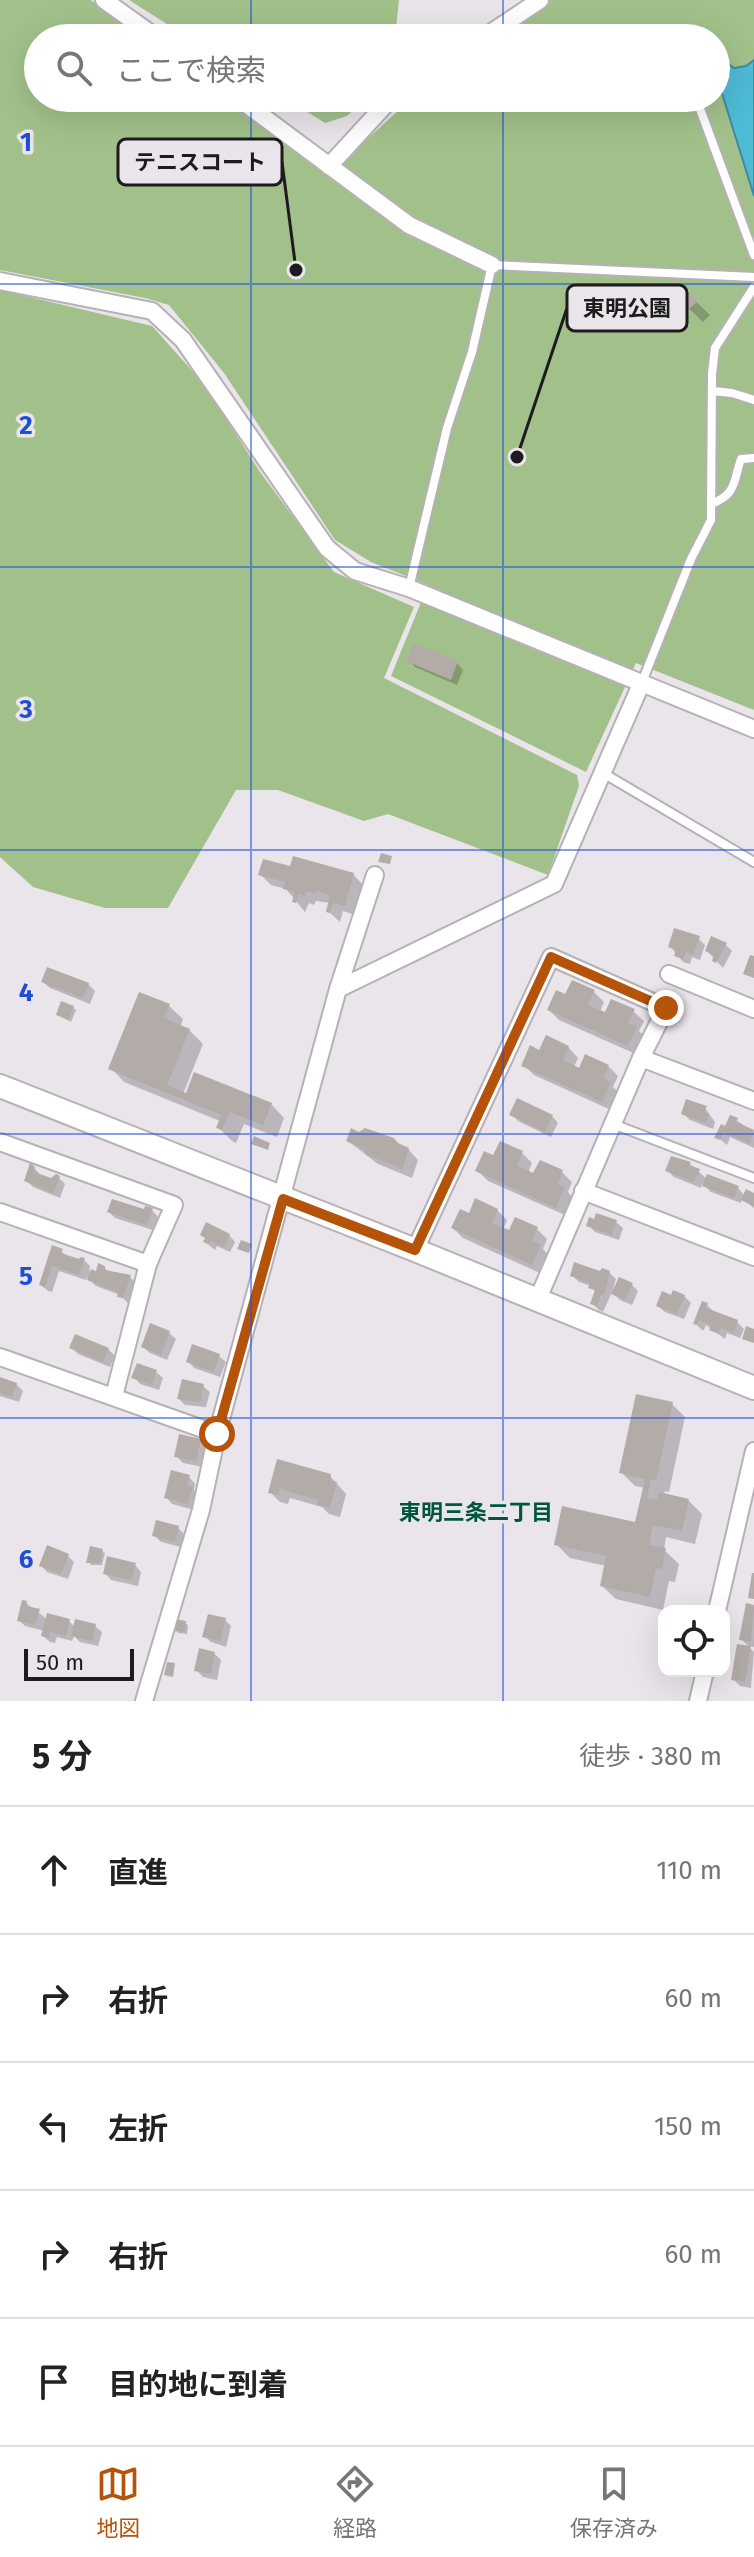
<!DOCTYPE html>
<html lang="ja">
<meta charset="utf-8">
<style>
body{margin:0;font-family:"Fira Sans","Noto Sans JP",sans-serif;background:#f2f2f2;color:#222}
.controls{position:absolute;right:24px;bottom:24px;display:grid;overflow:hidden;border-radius:16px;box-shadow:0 8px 32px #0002}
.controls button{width:72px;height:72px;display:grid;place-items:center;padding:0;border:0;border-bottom:2px solid #e0e0e0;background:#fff;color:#222;font:40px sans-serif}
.scale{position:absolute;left:24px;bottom:20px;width:110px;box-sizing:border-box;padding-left:8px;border:4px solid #1d1b1d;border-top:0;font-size:22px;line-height:28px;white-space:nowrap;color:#1d1b1d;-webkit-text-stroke:6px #eae4eb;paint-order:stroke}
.stop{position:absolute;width:24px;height:24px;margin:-18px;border:6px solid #b45309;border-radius:50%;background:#fff}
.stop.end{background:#b45309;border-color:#fff;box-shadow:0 2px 8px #0008}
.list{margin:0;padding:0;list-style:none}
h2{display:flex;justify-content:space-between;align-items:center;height:104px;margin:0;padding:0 32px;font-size:34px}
h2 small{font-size:26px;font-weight:400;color:#767676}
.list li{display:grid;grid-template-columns:52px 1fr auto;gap:24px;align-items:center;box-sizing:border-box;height:128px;padding:0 32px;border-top:2px solid #e0e0e0}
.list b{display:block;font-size:30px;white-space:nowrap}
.list em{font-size:26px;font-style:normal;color:#767676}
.icon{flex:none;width:44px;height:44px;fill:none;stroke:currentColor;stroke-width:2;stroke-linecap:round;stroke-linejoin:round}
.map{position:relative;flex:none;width:754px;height:1701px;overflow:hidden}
.search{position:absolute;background:#fff;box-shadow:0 8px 32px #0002;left:24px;right:24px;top:24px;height:88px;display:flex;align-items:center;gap:20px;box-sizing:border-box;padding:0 28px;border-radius:44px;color:#767676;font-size:30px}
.sheet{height:744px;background:#fff}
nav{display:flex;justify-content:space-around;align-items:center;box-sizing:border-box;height:112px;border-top:2px solid #e0e0e0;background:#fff;font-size:22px;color:#767676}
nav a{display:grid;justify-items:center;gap:4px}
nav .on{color:#b45309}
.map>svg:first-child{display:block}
.green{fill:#a2c18a}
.water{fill:#4dbbd4;stroke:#3f8b9d;stroke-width:2}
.shadow{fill:#0003}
.building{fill:#b3aba7}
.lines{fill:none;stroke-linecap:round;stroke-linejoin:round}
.lane-casing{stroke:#b6b1b7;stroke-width:12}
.street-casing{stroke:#b6b1b7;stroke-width:20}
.secondary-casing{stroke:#b6b1b7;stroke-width:26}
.lane{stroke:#fff;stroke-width:8}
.street{stroke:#fff;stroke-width:16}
.secondary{stroke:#fff;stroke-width:22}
.route{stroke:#b45309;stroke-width:10}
.grid{fill:none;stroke:#1d4ed8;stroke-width:2;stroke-opacity:0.55}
.labels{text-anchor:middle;stroke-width:7;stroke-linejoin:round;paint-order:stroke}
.neighbourhood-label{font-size:22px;font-weight:bold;fill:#005540;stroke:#eae4eb}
.grid-label{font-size:26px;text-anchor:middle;font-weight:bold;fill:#1d4ed8;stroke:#eae4eb;stroke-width:7;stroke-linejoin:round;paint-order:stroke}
.leader{fill:none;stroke:#1d1b1d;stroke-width:3}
.callout-dot{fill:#1d1b1d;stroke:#eae4eb;stroke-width:3}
.callout{fill:#eae4eb;stroke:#1d1b1d;stroke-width:3}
.callout-label{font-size:22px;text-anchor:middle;font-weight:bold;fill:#1d1b1d}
</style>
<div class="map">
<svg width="754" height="1701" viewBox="0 0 754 1701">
<rect width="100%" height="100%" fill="#eae4eb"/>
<g class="green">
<path d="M0,0H91L144,38H38V98H226L329,174L412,98H716V38H495L549,0H754V710L636,663L586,772L391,676L428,585L371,562L335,540L224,373L169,305L145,298L0,270Z"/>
<path d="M129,0H399L395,38H189Z"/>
<path d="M285,98H367L347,116L325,123Z"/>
<path d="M0,290L152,326L205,385L260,472L334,572L414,607L384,678L577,775L579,786L548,875L388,814L364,821L278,790H236L168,908H105L33,887L0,857Z"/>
</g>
<path class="water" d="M716,59H721L734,68L746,66L754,60V196L716,74Z"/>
<g class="shadow">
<path d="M685,291L710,315L703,322L678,298Z"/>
<path d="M409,660L457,663L463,670L457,685L415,667Z"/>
<path d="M260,874H353L363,885L355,915L343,911L340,922L328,911L330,903L316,901L314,905L309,903L305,912L286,889L271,885Z"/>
<path d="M698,938L705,945L700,960L692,957L690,964L683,962L670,946Z"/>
<path d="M726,945L732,951L723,968L707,951Z"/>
<path d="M43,982L88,984L95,991L90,1004L50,988Z"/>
<path d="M594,992L604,1002L600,1012L606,1015L633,1011L644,1021L639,1031L646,1038L638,1055L559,1020L549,1010L566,997Z"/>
<path d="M169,1006L183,1019L180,1027L189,1030L203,1044L183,1094L271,1104L284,1118L277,1137L244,1124L236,1143L232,1141L218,1127L220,1121L124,1082L111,1068Z"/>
<path d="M73,1008L76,1010L71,1022L58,1015Z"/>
<path d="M568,1047L578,1058L574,1067L580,1070L608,1066L618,1076L613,1087L620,1094L613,1111L534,1075L524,1065L540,1052Z"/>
<path d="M705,1108L715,1122L713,1129L690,1120L683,1114Z"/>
<path d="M512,1114L552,1116L558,1123L551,1137L518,1121Z"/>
<path d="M736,1120L754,1132V1148L730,1137L727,1145L717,1137Z"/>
<path d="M348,1141L408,1149L418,1160L412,1178L378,1164Z"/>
<path d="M522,1153L532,1163L528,1173L534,1176L562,1172L572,1182L568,1192L574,1199L567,1216L488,1181L478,1171L494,1158Z"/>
<path d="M690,1164L707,1179L738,1188L745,1196L754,1195V1208L742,1199L741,1203L711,1192L702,1183L701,1188L674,1177L667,1170Z"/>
<path d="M34,1168L41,1175L51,1180L58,1177L65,1184L60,1198L33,1187L26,1180Z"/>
<path d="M152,1210L158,1217L153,1230L115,1218L109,1212Z"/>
<path d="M497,1210L507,1220L503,1230L510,1233L516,1220L537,1229L547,1239L543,1249L550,1257L542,1274L463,1238L453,1228L470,1215Z"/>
<path d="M616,1222L623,1228L619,1240L595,1232L588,1225Z"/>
<path d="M229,1235L235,1242L230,1252L217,1246L215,1250L205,1242Z"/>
<path d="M53,1248L61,1251L69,1258L84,1260L90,1266L89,1271L97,1273L104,1267L109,1273L130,1277L136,1283L129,1304L120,1295L96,1286L87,1277L86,1280L59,1271L52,1292L48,1291L41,1285Z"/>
<path d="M609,1272L616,1279L613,1289L632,1285L638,1291L632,1305L620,1300L612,1292L603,1312L599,1310L593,1304L596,1293L591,1286L579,1282L572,1275Z"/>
<path d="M684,1296L691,1303L684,1319L665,1312L658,1306Z"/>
<path d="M707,1305L713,1311L737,1322L744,1329L740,1338L727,1333L725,1339L706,1325L704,1330H702L695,1323Z"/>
<path d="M169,1333L176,1339L167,1360L150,1353L143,1347Z"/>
<path d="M71,1347L108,1349L115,1356L110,1367L78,1354Z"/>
<path d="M219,1356L226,1362L220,1377L194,1368L188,1361Z"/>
<path d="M156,1372L163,1378L159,1390L140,1384L134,1377Z"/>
<path d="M0,1379L16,1384L23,1391L19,1402L0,1396Z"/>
<path d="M203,1386L210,1392L206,1407L185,1405L179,1399Z"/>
<path d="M672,1404L685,1417L669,1492L665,1491L664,1495L688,1500L702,1514L695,1544L666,1537L664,1550L679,1564L675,1582L669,1581L663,1610L616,1599L602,1586L606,1566L570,1558L556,1544L637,1524L645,1488L635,1486L621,1472Z"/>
<path d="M200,1440L207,1447L203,1467L183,1463L176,1456Z"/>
<path d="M278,1462L330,1476L346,1494L340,1517L329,1514L322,1507L290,1498L288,1504L280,1502L270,1492Z"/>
<path d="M189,1477L195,1484L194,1490L198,1495L194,1510L172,1504L166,1497Z"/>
<path d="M178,1528L184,1534L181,1547L161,1542L155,1536Z"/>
<path d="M102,1551L105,1553L102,1565H91L89,1562Z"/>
<path d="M68,1556L74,1562L68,1579L47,1572L41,1565Z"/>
<path d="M135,1565L141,1572L138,1586L111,1580L105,1573Z"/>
<path d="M26,1603L48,1620L69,1621L75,1627L95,1626L102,1632L98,1646L80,1642L74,1636L72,1641L57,1637L55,1643L50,1642L43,1636L45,1631L25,1626L19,1620Z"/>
<path d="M748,1606L754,1607V1647L748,1646L742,1640Z"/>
<path d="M225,1620L231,1626L226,1647L211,1642L204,1636Z"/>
<path d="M185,1623L188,1625L187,1634L178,1633L176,1630Z"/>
<path d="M750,1648L754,1652L751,1688L740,1686L733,1679Z"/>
<path d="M215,1654L221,1660L217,1680L203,1677L196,1670Z"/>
</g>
<g class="building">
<path d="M685,288L698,301L688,310L675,298Z"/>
<path d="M414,643L458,661L451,680L406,661Z"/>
<path d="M381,853L392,856L390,864L378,862Z"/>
<path d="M293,856L354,873L345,906L333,903L330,913L326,912L330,895L316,891L315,894L306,891L305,896L299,894L296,903L292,902L295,892L283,889L285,882L258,875L263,859L290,866Z"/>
<path d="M674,928L700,936L693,955L686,952L683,959L674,956L676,950L668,947Z"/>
<path d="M711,936L727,943L716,963L712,961L714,955L705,951Z"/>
<path d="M750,955L754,956V978L743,974Z"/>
<path d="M47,967L89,983L83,998L41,982Z"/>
<path d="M572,980L595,990L588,1005L605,1012L611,999L635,1009L628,1023L637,1026L628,1046L547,1010L556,990L565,994Z"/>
<path d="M139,992L170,1004L164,1018L190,1029L167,1085L186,1093L194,1072L272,1103L263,1125L230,1112L222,1130L216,1128L221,1115L108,1069Z"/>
<path d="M61,1001L74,1006L69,1020L56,1015Z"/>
<path d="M546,1035L569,1046L563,1060L570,1063L579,1068L585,1054L609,1065L603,1078L611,1082L602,1102L521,1066L530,1045L539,1050Z"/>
<path d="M517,1098L553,1115L545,1132L509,1115Z"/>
<path d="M686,1099L707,1106L704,1112L709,1114L706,1123L681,1114Z"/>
<path d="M730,1115L738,1118L736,1122L754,1130L750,1144L723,1132L720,1140L714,1138L721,1124L725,1126Z"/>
<path d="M351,1128L359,1132L365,1128L394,1138L398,1143L409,1148L402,1170L395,1165L366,1155L364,1149L346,1141Z"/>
<path d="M254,1136L270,1143L268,1150L251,1144Z"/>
<path d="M500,1141L523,1151L517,1165L533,1173L540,1160L563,1170L557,1184L565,1187L556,1208L475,1171L484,1151L493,1155Z"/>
<path d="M671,1156L691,1162L689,1165L700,1169L694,1182L665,1171Z"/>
<path d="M30,1163L35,1167L34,1172L51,1178L56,1174L60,1176L53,1193L24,1181Z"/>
<path d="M707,1174L739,1186L734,1198L702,1186Z"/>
<path d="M746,1189L754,1193V1206L741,1200Z"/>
<path d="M475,1198L498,1209L492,1223L509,1230L515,1217L538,1227L532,1241L541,1245L532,1265L451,1228L460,1209L469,1213Z"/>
<path d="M112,1199L144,1209L145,1206L153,1208L147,1225L107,1212Z"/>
<path d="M596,1213L617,1220L612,1235L586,1226L589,1217L594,1219Z"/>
<path d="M206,1222L230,1234L224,1247L210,1241L208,1244L203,1242L205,1238L200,1235Z"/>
<path d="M241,1240L252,1244L249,1253L237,1249Z"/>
<path d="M52,1245L63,1249L61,1253L79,1259L80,1257L85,1258L79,1275L52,1266L45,1287L39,1285Z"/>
<path d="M574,1262L600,1271L602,1268L610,1271L604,1295L601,1294L597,1306L590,1304L595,1290L588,1288L590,1283L570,1276Z"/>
<path d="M98,1263L105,1266V1270L131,1275L123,1298L117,1297L118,1292L87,1280L91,1269L96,1271Z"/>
<path d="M619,1277L633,1283L625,1300L611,1294Z"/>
<path d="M673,1290L685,1295L677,1314L656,1306L662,1291L671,1295Z"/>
<path d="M702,1301L708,1303L706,1308L738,1320L734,1333L721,1328L719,1334L709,1330L711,1325L699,1320L697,1325L693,1324Z"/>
<path d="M150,1323L170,1331L161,1355L141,1347Z"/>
<path d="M746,1326L754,1329V1343L742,1339Z"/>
<path d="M75,1334L109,1348L103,1362L69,1348Z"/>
<path d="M192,1344L220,1354L214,1372L186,1362Z"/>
<path d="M137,1363L157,1370L152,1385L131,1378Z"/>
<path d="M0,1377L17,1383L12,1397L0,1393Z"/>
<path d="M182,1379L204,1384L200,1402L177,1399Z"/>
<path d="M636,1394L673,1402L656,1480L651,1479L647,1498L657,1500L659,1492L689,1499L682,1531L653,1525L649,1545L666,1548L662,1569L656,1568L650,1597L600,1586L606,1556L554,1545L562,1506L635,1522L645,1479L619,1473Z"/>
<path d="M179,1434L201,1439L196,1461L174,1457Z"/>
<path d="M277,1459L331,1474L330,1480L337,1482L330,1508L317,1505L318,1500L280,1489L278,1495L268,1493Z"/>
<path d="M171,1470L190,1475L187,1485L193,1487L188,1504L164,1498Z"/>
<path d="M156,1520L179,1526L175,1542L152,1536Z"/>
<path d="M47,1545L69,1554L61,1574L39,1566Z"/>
<path d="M90,1546L103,1549L100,1563H86Z"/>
<path d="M107,1556L136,1563L131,1580L103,1574Z"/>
<path d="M752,1573H754V1599L748,1598Z"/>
<path d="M22,1600L27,1601L26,1606L40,1609L35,1625L17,1621Z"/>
<path d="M746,1603L754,1605L751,1642L739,1640Z"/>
<path d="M47,1613L70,1619L66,1636L50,1632L49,1638L41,1636Z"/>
<path d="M208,1614L226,1618L220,1641L202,1637Z"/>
<path d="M75,1619L96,1624L92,1641L71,1636Z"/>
<path d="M175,1619L186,1621L185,1632L174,1631Z"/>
<path d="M737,1644L751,1646L745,1682L731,1680Z"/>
<path d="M199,1648L215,1652L211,1674L194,1671Z"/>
<path d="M167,1662L175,1663L173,1677L164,1675Z"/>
</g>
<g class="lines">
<g class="lane-casing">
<g id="lane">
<path d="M671,30L674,38"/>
<path d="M696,98L754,255"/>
<path d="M712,391L732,393L754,400"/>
<path d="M711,504C737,494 733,482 741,459L754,458"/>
<path d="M409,588L447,428L472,352L492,265L754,277"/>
<path d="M642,682L691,559L711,520L712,374L715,348L754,287"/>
<path d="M603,773L754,862"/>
<path d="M613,1124L754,1178"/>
</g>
</g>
<g class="street-casing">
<g id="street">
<path d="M104,0L157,38"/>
<path d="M483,38L540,0"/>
<path d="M238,98L409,225L492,265"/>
<path d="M329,166L386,104L394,98"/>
<path d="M0,281L152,311L183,340L327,548L355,571L409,588L754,729"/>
<path d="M669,974L754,1009"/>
<path d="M338,989L554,884L642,682"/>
<path d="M641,1058L754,1101"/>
<path d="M0,1142L174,1205L148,1264L114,1396"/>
<path d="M583,1191L754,1257"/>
<path d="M0,1212L148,1264"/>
<path d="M415,1250L551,957L666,1008L641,1058L537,1301"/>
<path d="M0,1357L217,1434"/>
<path d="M717,1611L754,1451"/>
<path d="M144,1701L201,1510L217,1434L338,989L375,875"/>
<path d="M698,1701L705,1671"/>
</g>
</g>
<g class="secondary-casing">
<path id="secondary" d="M0,1086L415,1250L754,1388"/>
</g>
<use href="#lane" class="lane"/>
<use href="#street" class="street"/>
<use href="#secondary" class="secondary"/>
</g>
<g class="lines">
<path class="route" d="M217,1434L283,1199L415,1250L551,957L666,1008"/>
</g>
<path class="grid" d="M251,0V38M503,0V38M251,98V1701M503,98V1701M0,284H754M0,567H754M0,850H754M0,1134H754M0,1418H754"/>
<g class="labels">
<g class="neighbourhood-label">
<text x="476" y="1520">東明三条二丁目</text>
</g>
</g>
<g class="grid-label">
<text x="26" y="151">1</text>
<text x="26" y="434">2</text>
<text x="26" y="718">3</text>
<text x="26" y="1001">4</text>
<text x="26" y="1285">5</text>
<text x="26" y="1568">6</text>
</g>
<path class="leader" d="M296 270L282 162M517 457L567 308"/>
<g class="callout-dot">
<circle cx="296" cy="270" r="8"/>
<circle cx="517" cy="457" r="8"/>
</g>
<g class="callout">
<rect x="118" y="139" width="164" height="46" rx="8"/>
<rect x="567" y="285" width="120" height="46" rx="8"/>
</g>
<g class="callout-label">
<text x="200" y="170">テニスコート</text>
<text x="627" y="316">東明公園</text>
</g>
</svg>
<div class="controls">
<button><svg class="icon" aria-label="locate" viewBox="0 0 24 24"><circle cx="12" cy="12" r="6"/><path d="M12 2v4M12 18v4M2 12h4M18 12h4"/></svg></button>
</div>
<div class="scale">50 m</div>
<div class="stop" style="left:217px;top:1434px"></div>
<div class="stop end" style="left:666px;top:1008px"></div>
<div class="search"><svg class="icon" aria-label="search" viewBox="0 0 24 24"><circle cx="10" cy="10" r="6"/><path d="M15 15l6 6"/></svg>ここで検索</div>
</div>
<section class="sheet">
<h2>5 分<small>徒歩 · 380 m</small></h2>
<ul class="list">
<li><svg class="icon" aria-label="ahead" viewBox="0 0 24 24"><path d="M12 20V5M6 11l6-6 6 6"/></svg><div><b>直進</b></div><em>110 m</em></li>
<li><svg class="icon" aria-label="right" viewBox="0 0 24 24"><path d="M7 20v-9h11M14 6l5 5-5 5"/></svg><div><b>右折</b></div><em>60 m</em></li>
<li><svg class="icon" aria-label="left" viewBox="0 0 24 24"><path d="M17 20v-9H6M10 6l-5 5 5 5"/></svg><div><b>左折</b></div><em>150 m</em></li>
<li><svg class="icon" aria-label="right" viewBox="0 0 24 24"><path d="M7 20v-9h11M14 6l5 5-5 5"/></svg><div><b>右折</b></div><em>60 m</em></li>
<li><svg class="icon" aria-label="arrive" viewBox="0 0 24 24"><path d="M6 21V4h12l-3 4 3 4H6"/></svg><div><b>目的地に到着</b></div></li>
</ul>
</section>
<nav>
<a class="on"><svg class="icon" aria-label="map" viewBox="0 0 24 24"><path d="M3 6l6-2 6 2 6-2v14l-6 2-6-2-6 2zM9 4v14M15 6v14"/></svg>地図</a>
<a><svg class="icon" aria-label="directions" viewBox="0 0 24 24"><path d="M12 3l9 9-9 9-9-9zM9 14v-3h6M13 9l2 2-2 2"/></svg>経路</a>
<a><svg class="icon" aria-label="saved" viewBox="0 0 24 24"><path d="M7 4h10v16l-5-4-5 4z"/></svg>保存済み</a>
</nav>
